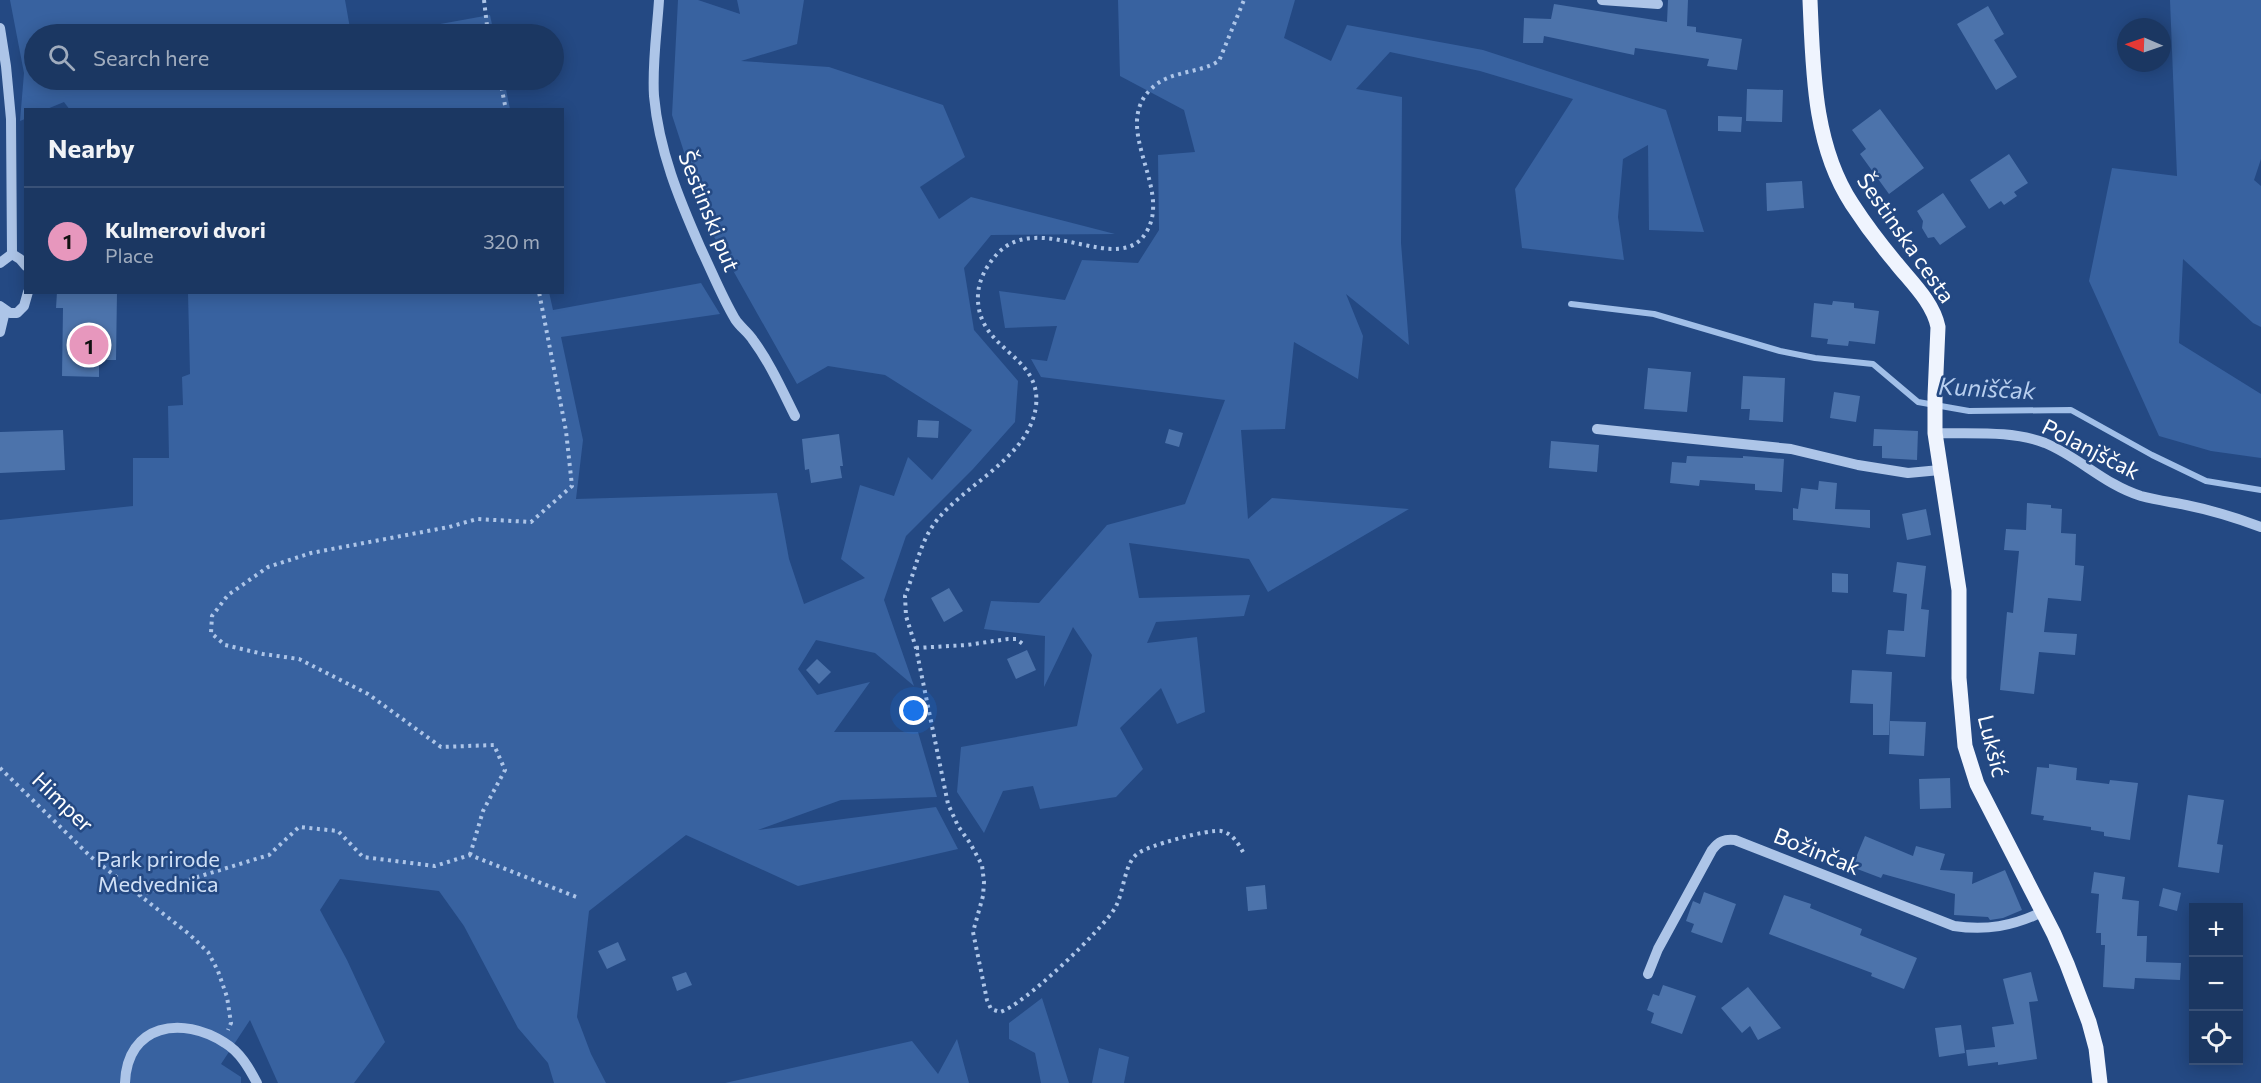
<!DOCTYPE html>
<meta charset="utf-8">
<style>
body{margin:0;font-family:Commissioner,sans-serif;background:#28426b;color:#f1f3f6}
.controls{position:absolute;right:18px;bottom:18px;display:grid;overflow:hidden;border-radius:0px;box-shadow:0 3px 15px #0003}
.controls button{width:54px;height:54px;display:grid;place-items:center;padding:0;border:0;border-bottom:2px solid #395177;background:#1b3762;color:#f1f3f6;font:30px sans-serif}
.compass{position:absolute;left:2117px;top:18px;width:54px;height:54px;border-radius:50%;background:#1b3762;box-shadow:0 3px 15px #0003;rotate:272deg}
.you{position:absolute;left:914px;top:711px;width:21px;height:21px;margin:-15px;border:4px solid #fff;border-radius:50%;background:#1a73e8;box-shadow:0 0 0 9px #1a73e833}
.badge{display:grid;place-items:center;width:39px;height:39px;border-radius:50%;background:#e797bd;color:#111;font-size:20px;font-weight:700}
.pin{position:absolute;translate:-50% -50%;border:3px solid #fff;box-shadow:0 2px 6px #0006}
.list{margin:0;padding:0;list-style:none}
h2{display:flex;justify-content:space-between;align-items:center;height:78px;margin:0;padding:0 24px;font-size:26px}
h2 small{font-size:20px;font-weight:400;color:#a0acbe}
.list li{display:grid;grid-template-columns:39px 1fr auto;gap:18px;align-items:center;box-sizing:border-box;height:108px;padding:0 24px;border-top:2px solid #395177}
.list b{display:block;font-size:22px;white-space:nowrap}
.list p{margin:0;font-size:20px;white-space:nowrap;color:#a0acbe}
.list em{font-size:20px;font-style:normal;color:#a0acbe}
.icon{flex:none;width:33px;height:33px;fill:none;stroke:currentColor;stroke-width:2;stroke-linecap:round;stroke-linejoin:round}
.map{position:relative;flex:none;width:2261px;height:1083px;overflow:hidden}
.search{position:absolute;background:#1b3762;box-shadow:0 3px 15px #0003;left:24px;top:24px;width:540px;height:66px;display:flex;align-items:center;gap:15px;box-sizing:border-box;padding:0 21px;border-radius:33px;color:#a0acbe;font-size:22px}
.panel{position:absolute;background:#1b3762;box-shadow:0 3px 15px #0003;left:24px;top:108px;width:540px;height:186px;border-radius:0px}
.map>svg:first-child{display:block}
.green{fill:#3862a0}
.lines{fill:none;stroke-linecap:round;stroke-linejoin:round}
.stream{stroke:#a1bfe8;stroke-width:6}
.building{fill:#4c73ab}
.path{stroke:#adc5e8;stroke-width:4;stroke-dasharray:3 4.5;stroke-linecap:butt}
.minor{stroke:#adc5e8;stroke-width:10}
.major{stroke:#eff4fe;stroke-width:15}
.labels{text-anchor:middle;stroke-width:5;stroke-linejoin:round;paint-order:stroke}
.street-label{font-size:22px;fill:#fff;stroke:#244983}
.park-label{font-size:22px;fill:#d0e0f6;stroke:#244983}
.water-label{font-size:24px;font-style:italic;fill:#b8cfef;stroke:#244983}
</style>
<div class="map">
<svg width="2261" height="1083" viewBox="0 0 2261 1083">
<rect width="100%" height="100%" fill="#244983"/>
<g class="green">
<path d="M10,0H345L351,34H34V80H504L510,109L70,110L64,102L47,109L26,110L25,119L20,121L24,73Z"/>
<path d="M678,0H698L740,14L737,0H804L797,44L741,61L829,67L943,105L965,157L920,187L939,219L971,197L1115,234L991,235L964,268L974,330L1018,381L1015,422L973,469L906,536L884,600L914,686L875,653L816,640L798,669L817,695L870,682L834,732H918L937,797L841,800L758,830L936,807L958,849L798,886L686,835L589,911L577,1017L591,1054L606,1083H554L548,1063L518,1028L464,926L439,891L340,879L320,910L347,960L385,1042L354,1083H278L250,1020L221,1064L241,1077V1083H0V520L133,506V458H169L168,406L183,405L182,377L190,374L188,293L549,292L553,310L701,283L720,314L561,337L583,440L576,499L777,493L789,559L804,604L865,578L841,559L860,485L894,496L908,457L932,480L972,430L885,375L828,366L797,384L708,226L672,115Z"/>
<path d="M1118,0H1295L1284,38L1331,61L1347,25L1483,50L1666,110L1704,232L1649,230L1648,145L1623,159L1618,217L1624,260L1522,248L1515,189L1573,99L1480,71L1390,52L1356,89L1402,97L1401,243L1409,345L1346,294L1363,336L1358,379L1294,342L1285,429L1241,430L1248,519L1272,498L1409,509L1268,592L1249,559L1129,543L1139,598L1250,595L1244,616L1156,622L1147,643L1197,637L1205,712L1177,724L1161,688L1120,728L1143,769L1116,797L1040,809L1033,786L1003,791L984,833L957,792L961,747L1077,726L1092,655L1073,627L1044,687L1045,636L984,629L991,601L1039,603L1107,525L1185,504L1225,400L1041,377L1031,359L1047,361L1057,326L1005,328L999,291L1065,300L1082,260L1138,263L1159,230L1158,155L1195,152L1184,110L1120,76Z"/>
<path d="M2170,0H2261V159L2254,180L2261,186V327L2253,323L2183,259L2179,343L2261,394V458L2211,451L2159,436L2089,281L2112,168L2177,176Z"/>
<path d="M490,15L494,34H385Z"/>
<path d="M1042,998L1069,1083H1041L1035,1053L1009,1039V1023Z"/>
<path d="M957,1039L969,1083H725L912,1041L938,1074Z"/>
<path d="M1099,1048L1129,1057L1124,1083H1092Z"/>
</g>
<g class="lines">
<path class="stream" d="M1571,304L1654,314L1780,351L1815,358L1873,364L1918,402L1969,411L2071,410L2152,455L2206,481L2261,490"/>
</g>
<g class="building">
<path d="M1668,0H1688L1687,26L1696,27V32L1742,39L1737,70L1707,66L1709,59L1635,48L1634,55L1544,36L1543,43H1523L1524,18L1551,19L1554,4L1667,22Z"/>
<path d="M1988,6L2004,34L1994,40L2017,77L1996,90L1957,24Z"/>
<path d="M1747,89L1783,90L1782,122L1746,121Z"/>
<path d="M1880,109L1924,168L1889,194L1860,154L1866,149L1852,130Z"/>
<path d="M1718,116L1742,117L1741,132L1718,131Z"/>
<path d="M2009,154L2028,183L2014,192L2017,196L2004,205L2001,201L1989,209L1970,180Z"/>
<path d="M1802,181L1804,208L1767,211L1766,183Z"/>
<path d="M1943,193L1966,227L1940,245L1934,237L1928,238L1922,228L1923,221L1917,211Z"/>
<path d="M57,292H117L116,360H99V377L62,376L63,308H56Z"/>
<path d="M1833,301L1854,303V308L1879,311L1875,344L1849,341L1848,346L1827,344L1828,339L1811,337L1814,303L1832,305Z"/>
<path d="M1648,368L1691,372L1687,412L1644,409Z"/>
<path d="M1743,376L1785,378L1783,422L1749,420L1750,409H1741Z"/>
<path d="M1834,392L1860,396L1856,422L1830,418Z"/>
<path d="M918,420L939,421L938,438L917,437Z"/>
<path d="M1169,429L1183,433L1179,447L1165,443Z"/>
<path d="M1874,429L1918,431L1917,460L1882,458V446H1873Z"/>
<path d="M63,430L65,470L0,473V432Z"/>
<path d="M839,434L843,466H840L842,478L811,483L809,469L805,470L802,439Z"/>
<path d="M1551,441L1599,445L1597,472L1549,468Z"/>
<path d="M1687,456L1743,458V456L1784,459L1782,492L1755,490V484L1741,483L1700,480L1699,486L1670,483L1672,462L1686,463Z"/>
<path d="M1819,481L1837,483L1835,509L1870,510V528L1793,520V508L1798,509L1801,488L1818,490Z"/>
<path d="M2027,503L2051,505V508L2062,509L2061,533L2076,534L2075,565L2084,566L2081,601L2048,598L2044,632L2077,634L2075,655L2039,652L2034,694L2000,690L2007,612L2013,613L2019,551L2004,550L2006,529L2026,530Z"/>
<path d="M1926,509L1931,535L1907,540L1902,514Z"/>
<path d="M1897,562L1926,566L1921,609L1929,610L1925,657L1886,654L1888,630L1904,631L1907,594L1893,592Z"/>
<path d="M1832,573L1848,574V593L1832,592Z"/>
<path d="M949,588L963,611L944,622L931,598Z"/>
<path d="M1027,650L1036,670L1016,679L1007,659Z"/>
<path d="M817,659L831,672L819,684L806,670Z"/>
<path d="M1852,670L1892,672L1889,735H1873V704L1850,703Z"/>
<path d="M1890,721L1926,722L1924,756L1889,754Z"/>
<path d="M2049,764L2077,768L2076,780L2109,784L2110,780L2138,783L2130,840L2104,836V832L2091,830V827L2043,820L2044,816L2031,814L2037,767L2049,768Z"/>
<path d="M1950,778L1951,808L1920,809L1919,779Z"/>
<path d="M2188,795L2224,800L2217,844L2223,845L2219,873L2178,867Z"/>
<path d="M1865,836L1913,856L1916,846L1945,854L1940,870L1973,872L1972,884L2005,870L2022,910L2003,918L1990,920L1988,917L1954,915L1955,894L1883,874L1881,878L1852,867Z"/>
<path d="M2094,872L2125,877L2122,899L2139,901L2137,936H2147L2146,962L2181,963L2180,980L2135,978L2134,989L2103,987L2105,945H2101V933H2096L2099,894L2091,893Z"/>
<path d="M1265,885L1267,909L1248,911L1246,887Z"/>
<path d="M2163,888L2181,893L2177,911L2159,906Z"/>
<path d="M1704,892L1736,904L1722,943L1691,932L1694,924L1686,921L1693,901L1700,904Z"/>
<path d="M1784,895L1811,904L1810,908L1862,929L1860,935L1917,958L1904,989L1871,976L1872,973L1769,934Z"/>
<path d="M618,942L626,960L607,969L598,951Z"/>
<path d="M686,972L692,985L677,991L672,977Z"/>
<path d="M2031,972L2038,1001L2029,1002L2037,1059L1998,1065V1062L1968,1066L1966,1050L1995,1047L1992,1027L2014,1024L2003,979Z"/>
<path d="M1663,985L1696,996L1682,1034L1651,1023L1654,1013L1647,1010L1653,994L1659,996Z"/>
<path d="M1748,987L1781,1028L1758,1040L1750,1026L1742,1033L1721,1008Z"/>
<path d="M1961,1025L1965,1053L1939,1057L1935,1028Z"/>
</g>
<g class="lines">
<g class="path">
<path d="M484,0L488,34"/>
<path d="M500,80L506,110"/>
<path d="M916,648L967,645L1008,639H1016L1023,644"/>
<path d="M0,768L91,857L189,934L208,952L218,971L227,997L231,1023L228,1030"/>
<path d="M1243,852C1238,843 1232,833 1221,831C1208,829 1146,846 1137,854C1124,864 1124,893 1115,908C1102,930 1023,1006 1000,1012L991,1009L987,1000L973,932L983,896L984,882L982,865L970,843L958,826L948,804L916,648L906,616L905,596C915,572 919,545 934,524C962,485 1029,459 1036,406C1042,353 975,351 978,294C979,279 987,265 997,254C1040,208 1120,280 1147,231C1172,187 1110,127 1152,88C1171,70 1198,74 1219,61L1244,0"/>
<path d="M470,855L483,811L505,770L494,745L441,747L368,694L299,659L263,654L225,645L211,633L212,616L228,595L268,567L311,553L449,527L477,519L531,522L572,486L566,431L539,292"/>
<path d="M139,895L269,855L299,827L338,831L363,857L435,866L470,855L579,898"/>
</g>
<g class="minor">
<path d="M659,0C657,32 652,64 654,96C659,151 679,199 701,249C712,272 722,297 735,319C740,327 748,332 753,340C770,363 782,390 795,416"/>
<path d="M1602,0L1658,4"/>
<path d="M0,28L6,66L11,119L12,254"/>
<path d="M12,254L20,259L26,266"/>
<path d="M0,263L12,254"/>
<path d="M0,306L10,313H17L24,306L28,292"/>
<path d="M0,332L5,311"/>
<path d="M1597,429L1791,449L1858,465L1908,473L1940,470"/>
<path d="M1935,433C1971,434 2011,430 2045,443C2079,457 2105,485 2141,496C2156,500 2171,502 2186,505C2211,510 2237,518 2261,527"/>
<path d="M1648,974L1658,949L1712,850C1719,841 1724,839 1735,840L1954,926C1986,931 2013,926 2042,912"/>
<path d="M125,1083C127,1024 182,1015 225,1043C240,1052 249,1068 257,1083"/>
</g>
<path class="major" d="M1810,0C1813,68 1813,145 1852,204C1865,224 1880,244 1896,263C1911,282 1933,302 1938,327L1935,396V433L1959,590V678L1965,746L1977,784L2054,934L2067,964L2089,1022L2096,1048L2100,1083"/>
</g>
<g class="labels">
<g class="street-label">
<text transform="translate(709 211) rotate(68)" y="8">Šestinski put</text>
<text transform="translate(1906 238) rotate(55)" y="8">Šestinska cesta</text>
<text transform="translate(2091 449) rotate(27)" y="8">Polanjščak</text>
<text transform="translate(1993 746) rotate(76)" y="8">Lukšić</text>
<text transform="translate(63 802) rotate(44)" y="8">Himper</text>
<text transform="translate(1817 851) rotate(22)" y="8">Božinčak</text>
</g>
<g class="park-label">
<text x="158" y="867">Park prirode<tspan x="158" dy="25">Medvednica</tspan></text>
</g>
<g class="water-label">
<text transform="translate(1987 389) rotate(3)" y="8">Kuniščak</text>
</g>
</g>
</svg>
<div class="controls">
<button>+</button>
<button>−</button>
<button><svg class="icon" aria-label="locate" viewBox="0 0 24 24"><circle cx="12" cy="12" r="6"/><path d="M12 2v4M12 18v4M2 12h4M18 12h4"/></svg></button>
</div>
<svg class="compass" viewBox="-18 -18 36 36"><path d="M0-13l5 13h-10z" fill="#e53935"/><path d="M0 13l5-13h-10z" fill="#a0acbe"/></svg>
<div class="you"></div>
<div class="pin badge" style="left:89px;top:345px">1</div>
<div class="search"><svg class="icon" aria-label="search" viewBox="0 0 24 24"><circle cx="10" cy="10" r="6"/><path d="M15 15l6 6"/></svg>Search here</div>
<section class="panel">
<h2>Nearby<small></small></h2>
<ul class="list">
<li><span class="badge">1</span><div><b>Kulmerovi dvori</b><p>Place</p></div><em>320 m</em></li>
</ul>
</section>
</div>
